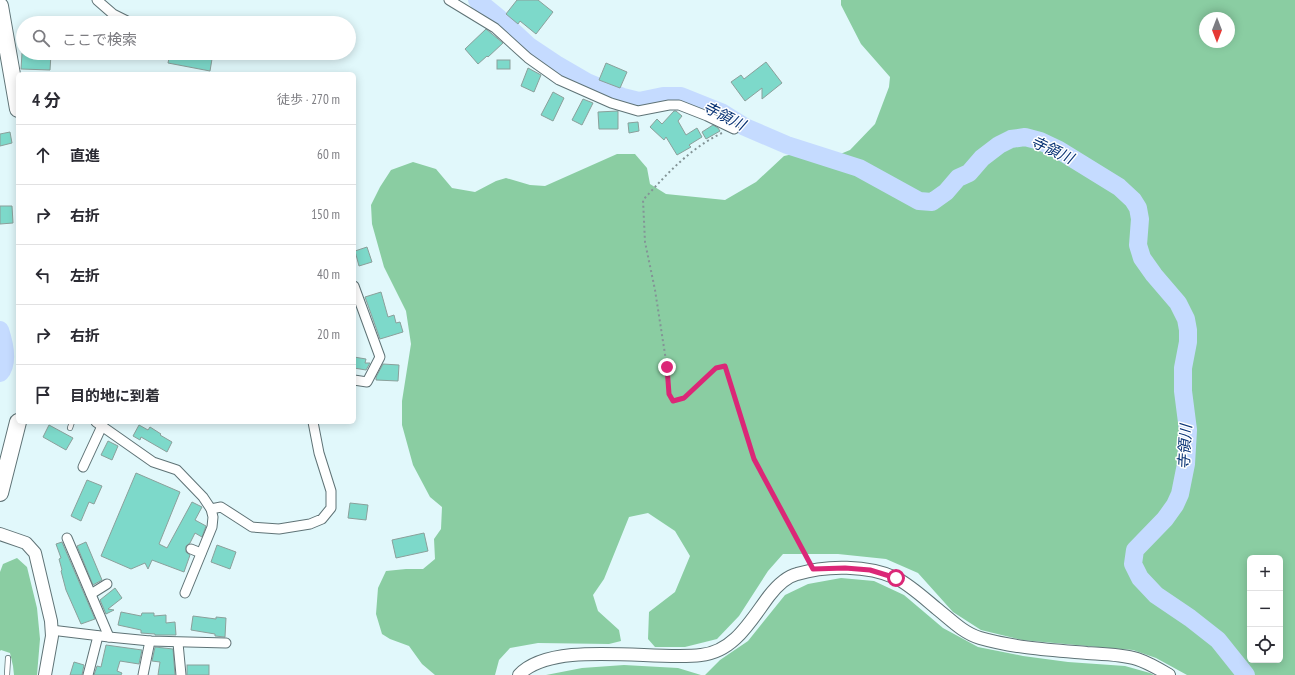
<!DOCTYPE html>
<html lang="ja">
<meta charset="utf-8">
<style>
body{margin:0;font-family:"PT Sans Narrow","Noto Sans JP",sans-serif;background:#f7f7f7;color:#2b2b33}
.controls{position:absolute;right:12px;bottom:12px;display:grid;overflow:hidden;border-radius:6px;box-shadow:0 2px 10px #0003}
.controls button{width:36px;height:36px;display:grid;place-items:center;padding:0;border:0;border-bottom:1px solid #e1e1e2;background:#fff;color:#2b2b33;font:20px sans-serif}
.compass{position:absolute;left:1199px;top:12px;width:36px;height:36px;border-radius:50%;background:#fff;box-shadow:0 2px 10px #0003;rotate:180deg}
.stop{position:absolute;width:12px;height:12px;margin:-9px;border:3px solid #db2777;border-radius:50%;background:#fff}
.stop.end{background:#db2777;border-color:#fff;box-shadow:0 1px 4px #0008}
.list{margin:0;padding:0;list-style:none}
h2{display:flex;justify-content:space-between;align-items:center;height:52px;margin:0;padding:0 16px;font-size:17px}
h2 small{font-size:13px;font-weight:400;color:#7c7c81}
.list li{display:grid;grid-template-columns:26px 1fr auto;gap:12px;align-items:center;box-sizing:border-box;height:60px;padding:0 16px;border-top:1px solid #e1e1e2}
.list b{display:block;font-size:15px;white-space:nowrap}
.list em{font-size:13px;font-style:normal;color:#7c7c81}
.icon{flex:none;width:22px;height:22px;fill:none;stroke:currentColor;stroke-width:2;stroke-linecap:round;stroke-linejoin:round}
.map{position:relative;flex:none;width:1295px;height:675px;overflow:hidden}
.search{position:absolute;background:#fff;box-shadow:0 2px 10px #0003;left:16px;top:16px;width:340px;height:44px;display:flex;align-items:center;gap:10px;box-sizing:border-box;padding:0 14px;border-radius:22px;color:#7c7c81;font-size:15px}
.panel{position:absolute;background:#fff;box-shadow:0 2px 10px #0003;left:16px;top:72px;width:340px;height:352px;border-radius:6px}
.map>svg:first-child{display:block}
.forest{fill:#8acda2;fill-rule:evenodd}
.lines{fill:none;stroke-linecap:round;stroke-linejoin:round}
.river{stroke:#c5dbff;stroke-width:18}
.building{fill:#7dd9ca;stroke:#8ba09b}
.lane-casing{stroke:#5f7376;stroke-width:6}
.street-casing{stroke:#5f7376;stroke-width:11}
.secondary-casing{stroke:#5f7376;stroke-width:14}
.highway-casing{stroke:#5f7376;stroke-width:18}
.path{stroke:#839496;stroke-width:2;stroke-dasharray:2 3;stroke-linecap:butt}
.lane{stroke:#fff;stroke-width:4.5}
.street{stroke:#fff;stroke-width:9}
.secondary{stroke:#fff;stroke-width:12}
.highway{stroke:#fff;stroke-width:16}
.route{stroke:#db2777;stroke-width:5}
.labels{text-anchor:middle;stroke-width:3;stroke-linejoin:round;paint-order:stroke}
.water-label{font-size:15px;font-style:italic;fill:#083274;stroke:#fff}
</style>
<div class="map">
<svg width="1295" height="675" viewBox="0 0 1295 675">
<rect width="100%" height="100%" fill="#e1f8fb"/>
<g class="forest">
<path d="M841,0H1295V675H1187L1156,658L1133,650L1098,647L1022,640L981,630L953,612L918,573L886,559L838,554H783L768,571L739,616L717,639L685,647H655L648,639L649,612L675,592L690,556L675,531L648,513L629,517L604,579L593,595L598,611L619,630L621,641L609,644L538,643L510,648L499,660L495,675H435L422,664L409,646L390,639L382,634L376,614L378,588L386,571L406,569H423L435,559L434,539L441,529L442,507L430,497L413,465L402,425V401L411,344L406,311L384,267L372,224L371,205L380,187L391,170L413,162L436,169L452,188L475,192L496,181L506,178L530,185L545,186L617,154H635L647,168L650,184L666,194L725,200L756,182L784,156L798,153L826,160L850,150L875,124L889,87L890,77L861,44L841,5ZM1205,18H1229V42H1205ZM1250,558H1280V660H1250Z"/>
<path d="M17,558L27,567L37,608L40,639L37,675H14L13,666L10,653L1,650L0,651V572L3,564Z"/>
<path d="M841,578L874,581L904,595L943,628L978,647L1023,656L1068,662L1125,666L1150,673L1154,675H705L720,660L748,641L785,595L808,584Z"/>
<path d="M624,665L678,668L701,675H546L582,668Z"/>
</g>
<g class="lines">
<g class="river">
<path d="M477,0L499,18L529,46L556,64L587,82L623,97L639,101L663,96H681L721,112L745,127L787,145L859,168L919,201L932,202L946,192L958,178L969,173L982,158L999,145L1011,139L1025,137L1040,141L1059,150L1119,187L1133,200L1138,208L1140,219L1138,245L1142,258L1154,275L1178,303L1186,319L1188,330V342L1183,368V391L1188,430L1186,464L1180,494L1175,505L1165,519L1135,550L1133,564L1140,578L1156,595L1190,618L1218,640L1246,675"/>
<path d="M0,330C4,342 9,363 0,373"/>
</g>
</g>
<g class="building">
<path d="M517,0H538L553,12L536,34L520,21L518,24L506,14Z"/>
<path d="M486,29L503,43L488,57L487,56L478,64L465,49Z"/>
<path d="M22,53L51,54L50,70L21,69Z"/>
<path d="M170,53H213L210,71L168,63Z"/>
<rect x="497" y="60" width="13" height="9"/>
<path d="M766,62L782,83L762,99V88L745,101L731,82L741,75L744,79Z"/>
<path d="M606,63L627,72L620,88L599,80Z"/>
<path d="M528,68L541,75L534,92L521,86Z"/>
<path d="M553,92L564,98L553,121L541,115Z"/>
<path d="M583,99L593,103L582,125L572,120Z"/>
<path d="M618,111V129H599L598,112Z"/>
<path d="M674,111H676L682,116L678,121L686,135L697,128L702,137L689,145L691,147L677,155L666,137L664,140L650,127L657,119L662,124Z"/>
<path d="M638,122L639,131L629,133L628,123Z"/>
<path d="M713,125L718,128L720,131L706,139L702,132Z"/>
<path d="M10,132L12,143L0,146V134Z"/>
<path d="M0,206H12L13,223L0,224Z"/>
<path d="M367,247L372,262L359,266L355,251Z"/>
<path d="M381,292L388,317L394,315L396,323L400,322L403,332L380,339L365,297Z"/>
<path d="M354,357L366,359L365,363H370L366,370L354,368Z"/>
<path d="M383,364L399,365L398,381L376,380V377Z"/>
<path d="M49,425L73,438L66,450L43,437Z"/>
<path d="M139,425L148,430L150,427L161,434L160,435L172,442L167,452L141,437L140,440L133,436Z"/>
<path d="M108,441L118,446L112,460L101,455Z"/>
<path d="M136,473L180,492L159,544L167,548L192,502L202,507L195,520L206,526L202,537L195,533L190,543L186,546V552L190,555L184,572L152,560L148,569L145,563L131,569L101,556Z"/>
<path d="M87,480L102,486L94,504L89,502L81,521L71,516Z"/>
<path d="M350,503L368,505L366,520L348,518Z"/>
<path d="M424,533L428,551L396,558L392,540Z"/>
<path d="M62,542L95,619L81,624L66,590L61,571L62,570L59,559L61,558L56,544Z"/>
<path d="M86,542L102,580L93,585L77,546Z"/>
<path d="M217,545L236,552L230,569L211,562Z"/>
<path d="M115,588L122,598L108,609L114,610L106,614L100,600Z"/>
<path d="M121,612L141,616L142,613H154V616L166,615V623L175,622L176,635H155V634L141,633V630L118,625Z"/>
<path d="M193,616L216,619V617L226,618L225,637L215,636V634L191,630Z"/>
<path d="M106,645L142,650L139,664L120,661L117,671L122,673L121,675H94L97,666L101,667Z"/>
<path d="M155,647L173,649L175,675H158L160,662L152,661Z"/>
<path d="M74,662L84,665L82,675H70Z"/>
<rect x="187" y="665" width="22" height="10"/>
</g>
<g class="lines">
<g class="lane-casing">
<g id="lane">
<path d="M70,428L72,422"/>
<path d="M7,675L8,658"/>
</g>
</g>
<g class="street-casing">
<g id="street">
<path d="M97,0L113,14L131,23"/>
<path d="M449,0L495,28L528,58L559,80L611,103L638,111L669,105H679L707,116L734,129"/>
<path d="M354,286L380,357L367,382L354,380"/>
<path d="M96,422L153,462L177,470L203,497L211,509L221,507L252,527L279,529L310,524L322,519L331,508V491L319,453L313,422"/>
<path d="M83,467L102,426"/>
<path d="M67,538L109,637"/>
<path d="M191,549L201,553"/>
<path d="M185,593L212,527L213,517L211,509"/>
<path d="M91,594L107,584"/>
<path d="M51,630L109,637L150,641L226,643"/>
<path d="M178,643L181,675"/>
<path d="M88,675L98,636"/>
<path d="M143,675L150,641"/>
</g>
</g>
<g class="secondary-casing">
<g id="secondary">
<path d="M0,534L26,543L35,553L51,621L52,636L45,675"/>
<path d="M519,675C552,639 654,661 701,655C734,652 751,620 769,596C776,587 785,577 797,574C826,565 868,565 896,578C910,585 924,598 936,608C950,619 963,633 980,638C1015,648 1051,650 1087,653C1104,654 1121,654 1137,659C1149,663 1159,669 1169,675"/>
</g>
</g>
<g class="highway-casing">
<g id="highway">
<path d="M0,6L18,109"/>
<path d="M0,493L18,422"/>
</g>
</g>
<path class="path" d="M722,133C689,149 668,173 643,200L645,242L655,290L667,367L669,394L673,401L684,398L716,368L725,366L754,459L809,561"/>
<use href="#lane" class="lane"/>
<use href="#street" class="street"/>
<use href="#secondary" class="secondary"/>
<use href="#highway" class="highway"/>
</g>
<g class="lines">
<path class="route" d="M667,367L669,394L673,401L684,398L716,368L725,366L754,459L813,569L845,568L870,570L896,578"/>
</g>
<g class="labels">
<g class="water-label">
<text transform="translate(724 116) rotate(27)" y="5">寺領川</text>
<text transform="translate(1052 150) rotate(25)" y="5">寺領川</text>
<text transform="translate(1185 447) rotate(-87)" y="5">寺領川</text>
</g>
</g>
</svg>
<div class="controls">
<button>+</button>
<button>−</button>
<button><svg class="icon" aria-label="locate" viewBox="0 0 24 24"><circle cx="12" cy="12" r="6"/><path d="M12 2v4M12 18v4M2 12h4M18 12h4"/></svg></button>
</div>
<svg class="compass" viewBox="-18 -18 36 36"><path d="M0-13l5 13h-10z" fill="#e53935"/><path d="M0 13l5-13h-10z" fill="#7c7c81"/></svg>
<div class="stop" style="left:896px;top:578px"></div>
<div class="stop end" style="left:667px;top:367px"></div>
<div class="search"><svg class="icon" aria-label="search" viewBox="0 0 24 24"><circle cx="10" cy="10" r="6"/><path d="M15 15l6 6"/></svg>ここで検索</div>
<section class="panel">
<h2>4 分<small>徒歩 · 270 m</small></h2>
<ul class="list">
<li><svg class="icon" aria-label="ahead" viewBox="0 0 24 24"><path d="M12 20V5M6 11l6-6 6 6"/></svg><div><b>直進</b></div><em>60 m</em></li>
<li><svg class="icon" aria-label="right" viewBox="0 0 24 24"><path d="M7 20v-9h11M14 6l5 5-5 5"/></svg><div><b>右折</b></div><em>150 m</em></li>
<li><svg class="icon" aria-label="left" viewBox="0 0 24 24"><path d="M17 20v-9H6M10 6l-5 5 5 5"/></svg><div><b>左折</b></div><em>40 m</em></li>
<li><svg class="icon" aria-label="right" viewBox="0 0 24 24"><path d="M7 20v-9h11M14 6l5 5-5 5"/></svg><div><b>右折</b></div><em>20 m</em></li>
<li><svg class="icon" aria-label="arrive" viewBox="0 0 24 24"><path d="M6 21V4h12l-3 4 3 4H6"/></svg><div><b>目的地に到着</b></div></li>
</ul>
</section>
</div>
